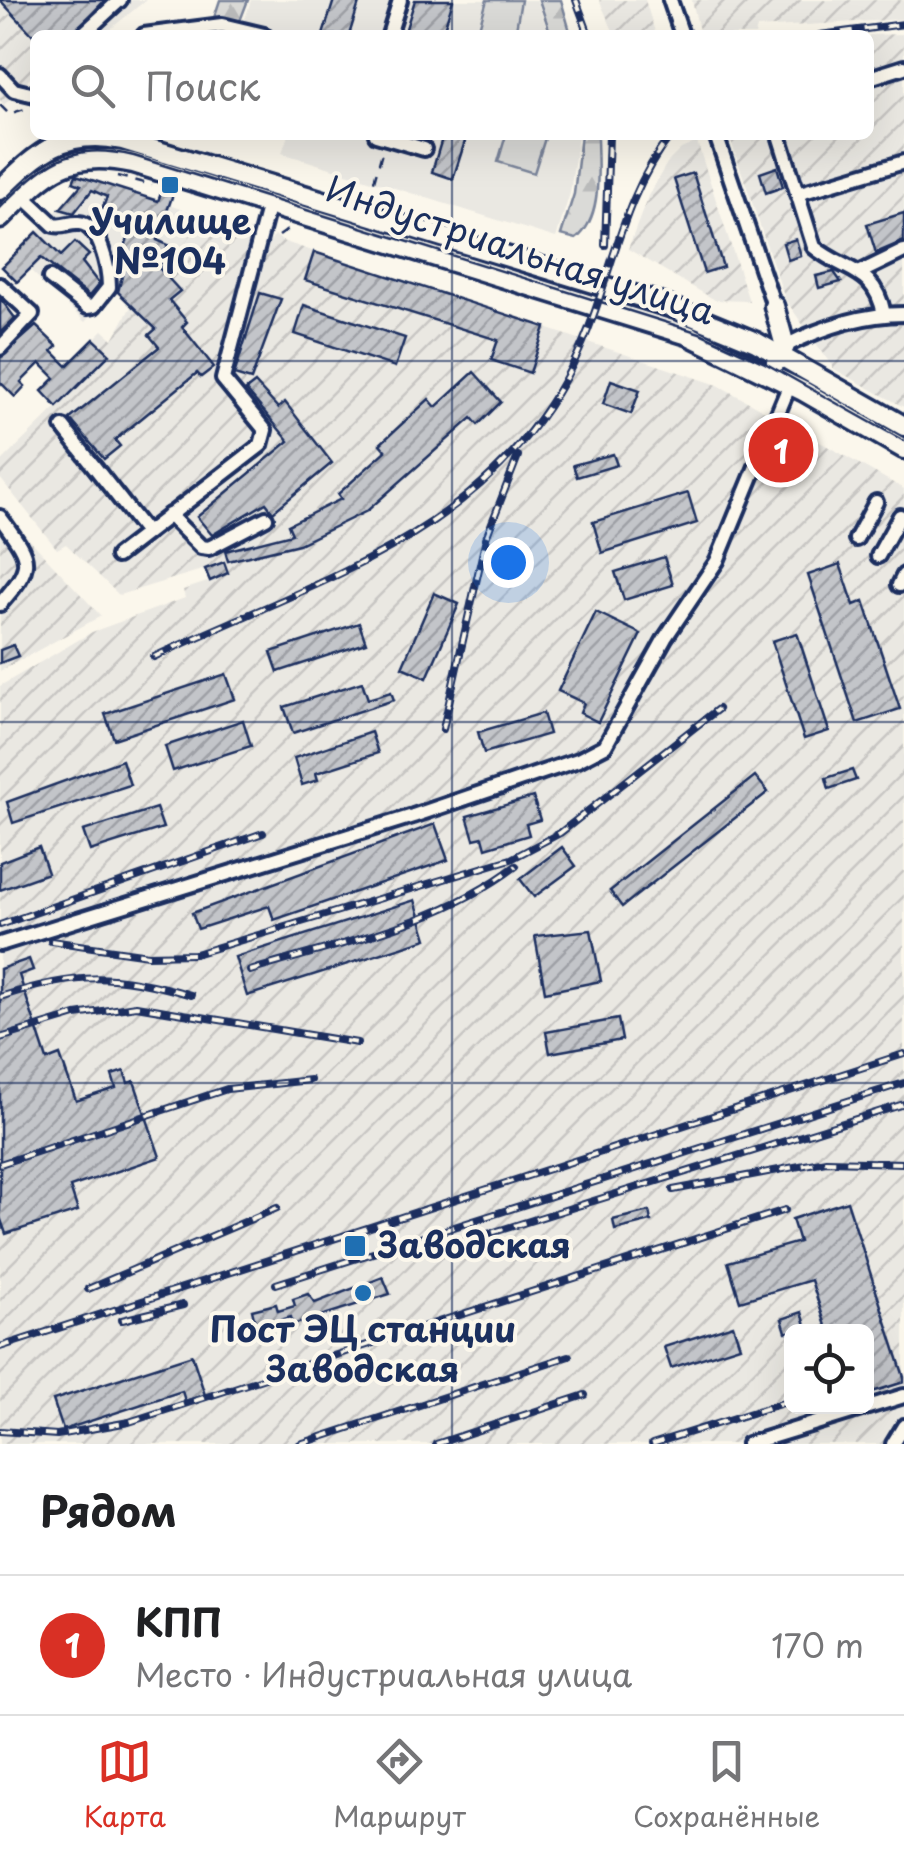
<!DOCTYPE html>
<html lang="ru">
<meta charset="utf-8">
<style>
body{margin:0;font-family:"Playpen Sans",sans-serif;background:#f6f6f6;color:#202124}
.controls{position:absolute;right:30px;bottom:30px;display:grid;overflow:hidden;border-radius:15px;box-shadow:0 10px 40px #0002}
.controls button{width:90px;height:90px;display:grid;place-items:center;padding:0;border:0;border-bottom:2px solid #e0e0e0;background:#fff;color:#202124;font:50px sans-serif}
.you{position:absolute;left:508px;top:562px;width:35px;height:35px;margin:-25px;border:8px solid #fff;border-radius:50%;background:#1a73e8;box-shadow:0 0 0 15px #1a73e833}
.badge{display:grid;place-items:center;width:65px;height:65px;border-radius:50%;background:#d93025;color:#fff;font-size:32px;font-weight:700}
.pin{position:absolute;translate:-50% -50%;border:5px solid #fff;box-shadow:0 2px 10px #0006}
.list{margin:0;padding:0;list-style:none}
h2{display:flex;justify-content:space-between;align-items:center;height:130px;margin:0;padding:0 40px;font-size:42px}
h2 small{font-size:32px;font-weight:400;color:#757577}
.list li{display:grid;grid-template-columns:65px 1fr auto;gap:30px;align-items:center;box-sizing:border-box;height:140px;padding:0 40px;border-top:2px solid #e0e0e0}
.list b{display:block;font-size:38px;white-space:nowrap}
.list p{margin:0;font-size:32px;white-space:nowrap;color:#757577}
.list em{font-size:32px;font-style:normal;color:#757577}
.icon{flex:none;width:55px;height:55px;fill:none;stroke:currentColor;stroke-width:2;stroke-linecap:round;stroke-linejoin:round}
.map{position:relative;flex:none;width:904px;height:1444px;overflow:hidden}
.search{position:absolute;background:#fff;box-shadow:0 10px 40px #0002;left:30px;right:30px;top:30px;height:110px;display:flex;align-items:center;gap:25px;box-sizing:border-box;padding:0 35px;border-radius:15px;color:#757577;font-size:38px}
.sheet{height:270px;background:#fff}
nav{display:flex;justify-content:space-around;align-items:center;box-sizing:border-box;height:140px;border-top:2px solid #e0e0e0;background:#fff;font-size:28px;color:#757577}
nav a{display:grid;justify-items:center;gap:5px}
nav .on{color:#d93025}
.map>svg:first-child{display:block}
.built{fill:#eae8e2}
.industrial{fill:url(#industrial-furrows);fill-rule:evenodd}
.forest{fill:url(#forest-firs);stroke:#7a849a;stroke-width:2.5}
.park{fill:#dadad7;stroke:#7a849a;stroke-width:2.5}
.building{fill:url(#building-hatch);stroke:#1b2f5e;stroke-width:2.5}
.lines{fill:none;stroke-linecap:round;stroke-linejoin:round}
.minor-casing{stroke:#1b2f5e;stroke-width:20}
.major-casing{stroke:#1b2f5e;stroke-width:25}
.path{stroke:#1b2f5e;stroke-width:2.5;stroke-dasharray:10 8;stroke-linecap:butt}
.minor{stroke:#fbf7ec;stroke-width:12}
.major{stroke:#fbf7ec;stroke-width:18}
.tram{stroke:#1b2f5e;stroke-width:2.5}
.rail-casing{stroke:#1b2f5e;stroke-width:8}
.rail{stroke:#fbf7ec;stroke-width:4;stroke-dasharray:11;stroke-linecap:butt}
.grid{fill:none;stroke:#1b2f5e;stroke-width:2.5;stroke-opacity:0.55}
.poi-dot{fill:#1f6fb2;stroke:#fbf7ec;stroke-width:4}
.labels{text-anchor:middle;stroke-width:8;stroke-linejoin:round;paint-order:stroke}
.poi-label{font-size:35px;font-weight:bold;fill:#1b2f5e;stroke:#fbf7ec}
.street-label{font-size:35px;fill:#1b2f5e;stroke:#fbf7ec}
</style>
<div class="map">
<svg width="904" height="1444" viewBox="0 0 904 1444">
<defs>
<pattern id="industrial-furrows" width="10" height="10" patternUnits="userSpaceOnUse" patternTransform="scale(2.5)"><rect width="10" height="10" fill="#eae8e2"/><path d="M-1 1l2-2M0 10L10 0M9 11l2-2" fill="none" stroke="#c8c7c4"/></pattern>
<pattern id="forest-firs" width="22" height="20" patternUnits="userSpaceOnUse" patternTransform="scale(2.5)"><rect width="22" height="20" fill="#dadad7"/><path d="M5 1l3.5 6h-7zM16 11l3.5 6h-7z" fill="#babbbb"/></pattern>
<pattern id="building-hatch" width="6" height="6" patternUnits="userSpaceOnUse" patternTransform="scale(2.5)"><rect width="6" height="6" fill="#c3c5c9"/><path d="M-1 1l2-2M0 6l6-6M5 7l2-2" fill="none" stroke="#9ea0a6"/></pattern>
</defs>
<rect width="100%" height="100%" fill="#fbf7ec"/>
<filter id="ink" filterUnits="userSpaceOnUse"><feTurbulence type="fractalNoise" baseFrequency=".01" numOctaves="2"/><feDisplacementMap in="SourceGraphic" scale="20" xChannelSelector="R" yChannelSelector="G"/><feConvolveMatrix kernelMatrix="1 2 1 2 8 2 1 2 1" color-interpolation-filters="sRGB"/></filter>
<g filter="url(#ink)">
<g class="built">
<path d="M251,0H537L549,35H240Z"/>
<path d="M288,135H578L570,193L556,238L282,153Z"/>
<path d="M87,179L206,217L133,303L115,290L85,322L30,270L51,247L37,232Z"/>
</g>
<g class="industrial">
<path d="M0,0H146L103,35H35V73L4,105L0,100Z"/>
<path d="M599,0H645L656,35H615Z"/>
<path d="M692,0H904V19L757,28L755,35H700Z"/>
<path d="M904,34V407L834,369L785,299L729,135H869V35Z"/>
<path d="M697,142L749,301L715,300L628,249L648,196L667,163L681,149Z"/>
<path d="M206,217L250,230L252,240L267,245L275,235L282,241L718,385L904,489V1444H0V686L92,632L185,598L183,590L210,581L205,569L119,595L66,544L57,549L0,478V463L57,407L42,391L103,330L113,339L133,303ZM792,1332H866V1406H792Z"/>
<path d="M0,508L101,616L0,671Z"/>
</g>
<g class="forest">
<path d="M220,0H248L240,21L214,18Z"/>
<path d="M539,0H561L571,35H551Z"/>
<path d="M581,135H597C597,167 604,217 576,239L561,235L574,194Z"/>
</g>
<g class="park">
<path d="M487,0H521L515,35H477Z"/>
<path d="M506,135H546L534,173L498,162Z"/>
</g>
<g class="building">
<path d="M0,0H105L72,35H33Z"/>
<path d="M334,0H360L349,35H323Z"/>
<path d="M415,0H453L442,35H404Z"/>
<path d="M443,135H467L453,179L432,172Z"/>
<path d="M777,167L783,187L766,193L760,173Z"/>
<path d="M693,173L723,267L704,273L674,179Z"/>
<path d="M76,175L158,201L162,191L173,194L157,240L168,245L159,268L180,291L169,300L187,322L182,327L214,367L201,377L197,373L115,440L120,446L104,459L70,419L159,347L149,335L156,329L118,292L127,257L122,255L133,225L101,212L107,197L92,190L74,213L60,209L81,185L73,182Z"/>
<path d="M904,213V241L876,253L867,224Z"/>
<path d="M37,232L61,256L75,242L89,255L82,262L99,284L89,296L41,258L17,282L2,267Z"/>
<path d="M796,239L801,256L788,260L783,243Z"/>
<path d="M314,252L545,327L530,373L491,360L498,340L305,280Z"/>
<path d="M834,272L841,282L819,288L816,276Z"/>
<path d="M260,293L281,299L251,380L234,375Z"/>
<path d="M0,298L15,318L0,333Z"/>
<path d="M304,305L405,338L395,367L295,334Z"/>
<path d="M36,326L57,346L52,351L67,366L94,339L110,354L57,407L42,391L55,378L40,363L21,382L25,386L15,397L0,382V358Z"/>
<path d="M474,372L501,402L478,425L472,418L367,511L299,544L228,561L225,551L292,534L288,525L341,499L338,494L386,451L380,444L429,399L436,407Z"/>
<path d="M611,380L640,390L631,414L603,404Z"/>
<path d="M255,383L278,408L285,402L332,463L273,512L266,503L212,535L197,517L289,441L246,390Z"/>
<path d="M781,436L794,441L786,460L770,458Z"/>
<path d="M613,454L617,465L577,477L573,465Z"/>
<path d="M688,493L697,523L602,553L593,522Z"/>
<path d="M664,557L673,585L624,600L615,572Z"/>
<path d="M224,562L228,573L210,581L205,569Z"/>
<path d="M840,564L854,605L864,601L900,709L857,723L808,575Z"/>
<path d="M434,593L459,604L427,678L402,667Z"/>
<path d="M596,612L641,634L598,722L580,713L584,703L558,691Z"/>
<path d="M359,623L366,643L278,672L271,652Z"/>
<path d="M797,633L829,731L804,739L772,641Z"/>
<path d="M13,645L18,656L0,663V650Z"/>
<path d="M226,674L235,699L114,739L105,714Z"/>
<path d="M362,682L368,699L391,692L394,700L293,733L284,707Z"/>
<path d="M543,713L549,734L484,753L478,732Z"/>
<path d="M243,720L251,746L173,771L165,746Z"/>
<path d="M371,732L378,753L316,773L318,780L302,785L294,758Z"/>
<path d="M122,760L130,785L13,823L7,802Z"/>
<path d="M852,770L856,780L829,789L826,778Z"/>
<path d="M755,776L768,792L622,907L610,891Z"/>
<path d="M533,797L540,820L526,824L529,835L486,848L483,837L474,839L467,816Z"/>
<path d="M156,808L163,828L90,851L83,831Z"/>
<path d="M435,824L448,860L274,920L269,906L198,929L192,913Z"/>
<path d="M39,847L48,873L0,890V862Z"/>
<path d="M562,847L576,866L534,897L520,879Z"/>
<path d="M415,900L427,939L247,996L235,957Z"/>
<path d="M591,930L601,981L545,992L535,936Z"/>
<path d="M29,959L33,970L19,975L47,1060L60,1055L76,1101L116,1088L112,1075L124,1071L128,1083L134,1081L160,1157L70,1187L78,1211L6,1234L0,1217V969Z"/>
<path d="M618,1019L622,1040L550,1053L546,1032Z"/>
<path d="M847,1201L904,1377V1382L866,1394V1332H828L811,1280L740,1301L728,1262L799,1242L792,1219Z"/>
<path d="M649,1211L651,1221L615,1230L613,1220Z"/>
<path d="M383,1277L390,1294L293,1325L291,1317L256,1327L252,1310L276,1304L278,1311L295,1306L293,1299L308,1294L315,1303Z"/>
<path d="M802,1312L808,1332H786L782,1319Z"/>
<path d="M733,1325L740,1346L671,1368L664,1347Z"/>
<path d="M192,1355L205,1395L185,1401L182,1391L63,1430L53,1400Z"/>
</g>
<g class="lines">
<g class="minor-casing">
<g id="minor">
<path d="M670,0L682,35"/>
<path d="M82,35L120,0"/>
<path d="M144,35L222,25L264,35"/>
<path d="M389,35L400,0"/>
<path d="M0,75L14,90L35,95"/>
<path d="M869,78L904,67"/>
<path d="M376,135L424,149"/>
<path d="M716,135L774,306"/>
<path d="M779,135L814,247C845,273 874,266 884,314"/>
<path d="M797,194L904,162"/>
<path d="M23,196L54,225C65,227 69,222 79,223C100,224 109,270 109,287L94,306L87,307L50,278"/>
<path d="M859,273L904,251"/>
<path d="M0,285L32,314L0,348"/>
<path d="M785,346C821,328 863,314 904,314"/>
<path d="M63,427L145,531"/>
<path d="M169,515L201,547L209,548L266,518"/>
<path d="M0,517C31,560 36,563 0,604"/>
<path d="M856,539L876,502"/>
<path d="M117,556L261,445L265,430L223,379L269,204"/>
<path d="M878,556L900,516"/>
<path d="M899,585L904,575"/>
<path d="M0,944L413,816L578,760L605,746L665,638L717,561L790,384"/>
<path d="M748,1444L904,1396"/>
<path d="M893,1444L904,1426"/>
</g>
</g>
<g class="major-casing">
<g id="major">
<path d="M0,190C38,152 65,128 122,140L663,304L756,342L904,426"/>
<path d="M0,219C45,174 65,148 133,163L688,335L803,391L904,449"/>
<path d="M774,306L785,346L776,362"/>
</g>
</g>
<g class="path">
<path d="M0,105L9,114L28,108"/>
<path d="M117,176L152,185"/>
<path d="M369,199L383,149"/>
<path d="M279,236L286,231L284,226"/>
</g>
<use href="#minor" class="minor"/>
<use href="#major" class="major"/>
<path class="tram" d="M0,208C45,163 68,141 134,156L700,333L763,362L904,441"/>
<g class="rail-casing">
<g id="rail">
<path d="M576,0L589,35"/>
<path d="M820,35L904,24"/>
<path d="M605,245L609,135"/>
<path d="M154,657C315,580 486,538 573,364C611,289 617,203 671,135"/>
<path d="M443,729L486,538L518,456"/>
<path d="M0,925L263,833"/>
<path d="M51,941L148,955L195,954L511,859L560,833L718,709"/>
<path d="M250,971C340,943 440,924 516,866"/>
<path d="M0,997C76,972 115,973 191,995"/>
<path d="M0,1038L76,1015L136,1006L357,1043"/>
<path d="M0,1164L227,1089L310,1080"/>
<path d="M673,1190L826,1161L904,1163"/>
<path d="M430,1252L904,1104"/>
<path d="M276,1284L904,1083"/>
<path d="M88,1289L277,1208"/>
<path d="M122,1320L183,1305"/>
<path d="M0,1347L904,1054"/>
<path d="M0,1431L57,1435L129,1422L785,1210"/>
<path d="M300,1444L569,1356"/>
<path d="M436,1444L585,1395"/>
<path d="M652,1444L786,1402"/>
</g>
</g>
<use href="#rail" class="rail"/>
</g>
</g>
<path class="grid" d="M452,0V35M452,135V1444M0,361H904M0,722H904M0,1083H904"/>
<g class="poi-dot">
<rect x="160" y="175" width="20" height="20" rx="5"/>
<rect x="343" y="1234" width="24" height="24" rx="5"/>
<circle cx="363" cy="1293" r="10"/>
</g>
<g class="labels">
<g class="poi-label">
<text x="170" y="234">Училище<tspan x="170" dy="40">№104</tspan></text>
<text x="378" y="1258" text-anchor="start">Заводская</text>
<text x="363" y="1342">Пост ЭЦ станции<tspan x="363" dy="40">Заводская</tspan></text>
</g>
<g class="street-label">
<text transform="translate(520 251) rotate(18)" y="12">Индустриальная улица</text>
</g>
</g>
</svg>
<div class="controls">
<button><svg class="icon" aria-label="locate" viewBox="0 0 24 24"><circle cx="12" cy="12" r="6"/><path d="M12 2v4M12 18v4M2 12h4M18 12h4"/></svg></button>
</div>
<div class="you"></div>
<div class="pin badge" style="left:781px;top:450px">1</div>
<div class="search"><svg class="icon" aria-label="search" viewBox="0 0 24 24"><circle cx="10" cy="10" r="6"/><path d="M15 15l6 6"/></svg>Поиск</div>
</div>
<section class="sheet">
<h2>Рядом<small></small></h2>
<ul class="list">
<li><span class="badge">1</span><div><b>КПП</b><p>Место · Индустриальная улица</p></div><em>170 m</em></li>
</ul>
</section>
<nav>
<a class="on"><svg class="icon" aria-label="map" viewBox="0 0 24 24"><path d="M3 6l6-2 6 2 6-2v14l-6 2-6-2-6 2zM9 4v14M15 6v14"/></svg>Карта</a>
<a><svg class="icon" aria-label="directions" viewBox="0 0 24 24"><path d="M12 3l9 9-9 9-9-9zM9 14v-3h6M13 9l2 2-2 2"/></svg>Маршрут</a>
<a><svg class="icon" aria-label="saved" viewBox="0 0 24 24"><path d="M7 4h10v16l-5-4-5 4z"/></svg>Сохранённые</a>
</nav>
